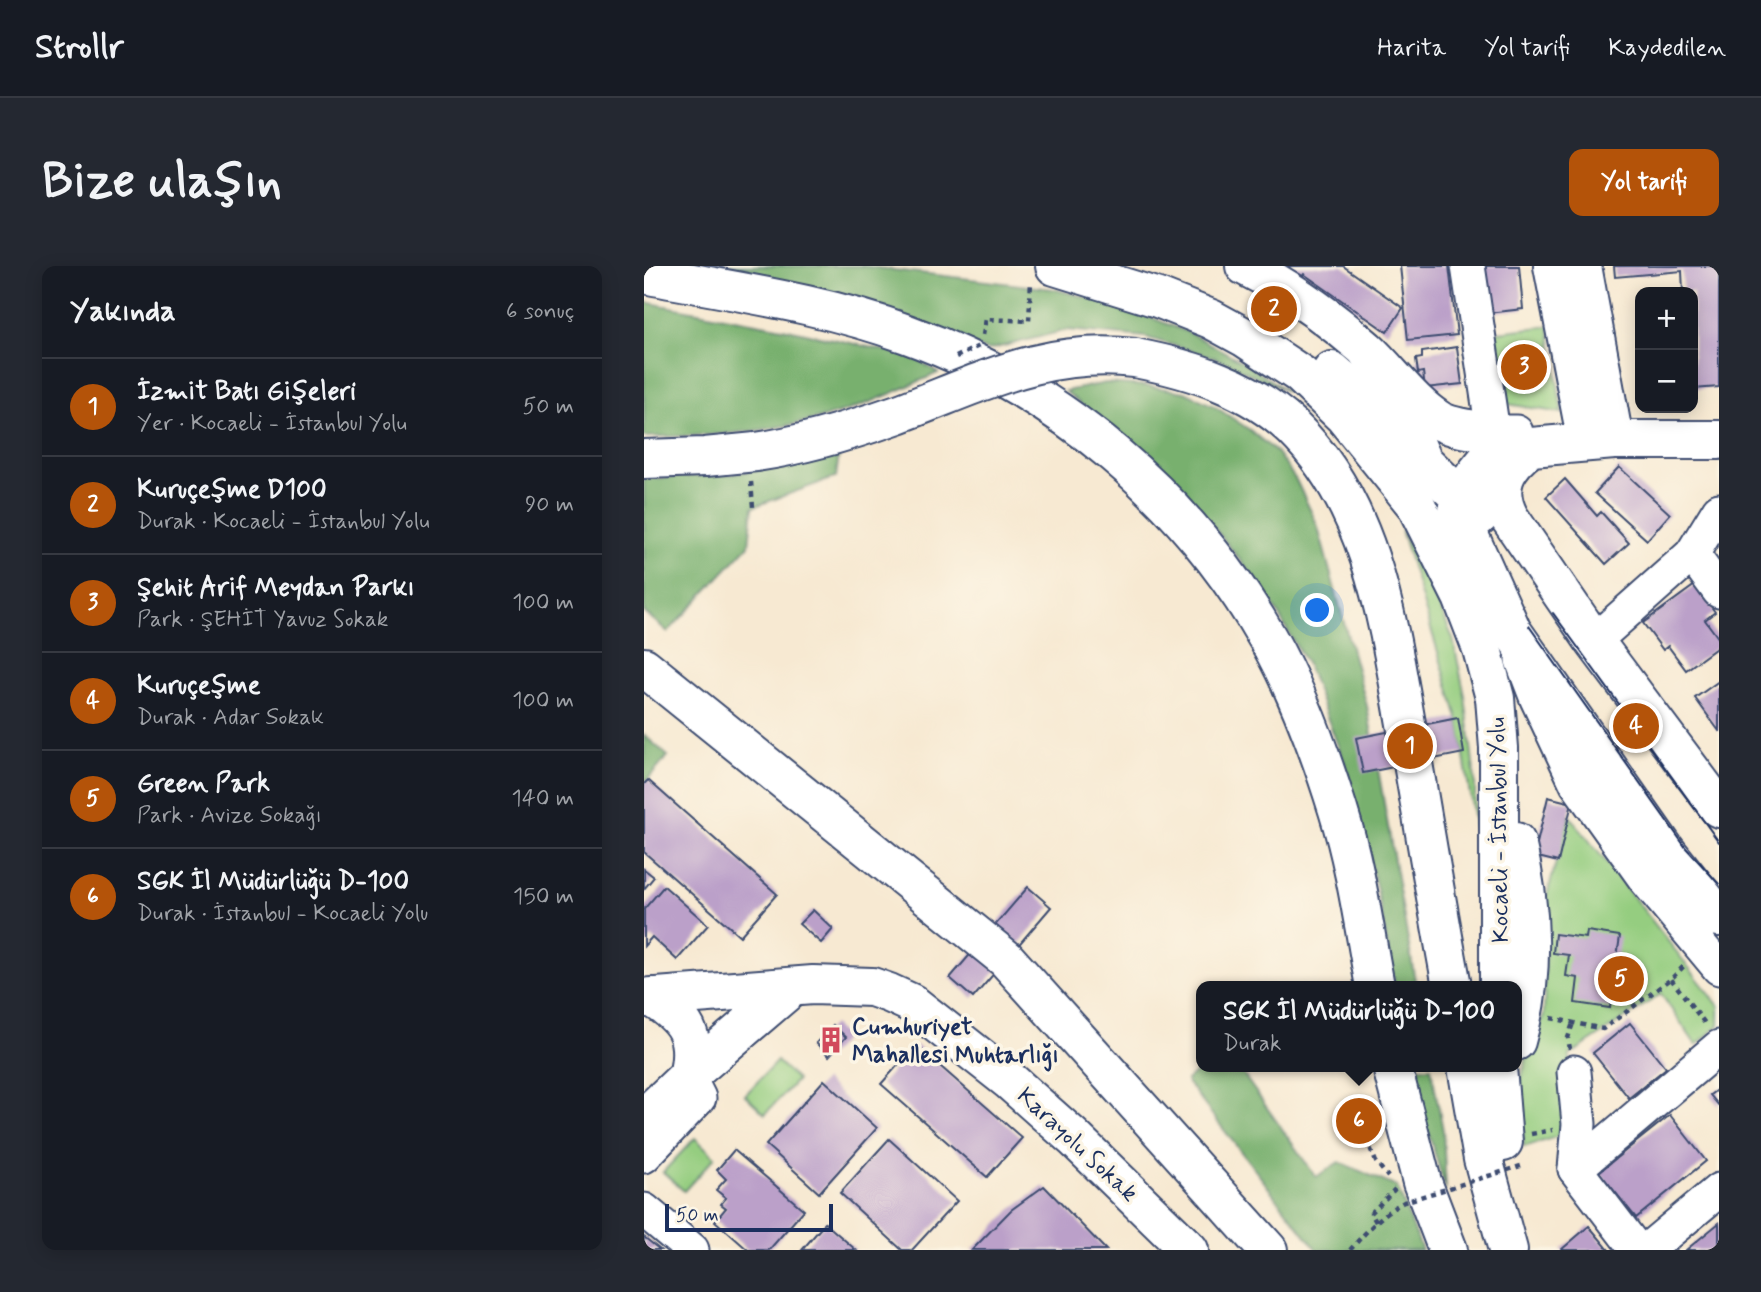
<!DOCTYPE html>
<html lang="tr">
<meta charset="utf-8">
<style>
body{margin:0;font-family:Mynerve,sans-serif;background:#242831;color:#f1f3f6}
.controls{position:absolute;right:21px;top:21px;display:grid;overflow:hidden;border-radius:14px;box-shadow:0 4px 18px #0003}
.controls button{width:63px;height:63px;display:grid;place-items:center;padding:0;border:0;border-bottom:2px solid #363941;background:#171b24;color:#f1f3f6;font:35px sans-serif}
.scale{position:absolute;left:21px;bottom:18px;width:168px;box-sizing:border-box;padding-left:7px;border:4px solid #1b2f5e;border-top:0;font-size:19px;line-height:24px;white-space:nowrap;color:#1b2f5e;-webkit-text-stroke:5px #fcf5e5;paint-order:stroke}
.you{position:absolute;left:674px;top:345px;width:24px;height:24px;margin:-18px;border:5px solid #fff;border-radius:50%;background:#1a73e8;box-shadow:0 0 0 10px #1a73e833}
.badge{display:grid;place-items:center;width:46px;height:46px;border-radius:50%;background:#b45309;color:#fff;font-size:23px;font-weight:700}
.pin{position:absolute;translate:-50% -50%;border:4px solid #fff;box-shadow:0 2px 7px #0006}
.popup{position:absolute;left:552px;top:715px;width:326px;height:91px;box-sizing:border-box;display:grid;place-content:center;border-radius:14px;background:#171b24;filter:drop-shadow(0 2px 5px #0005);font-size:23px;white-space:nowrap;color:#9ea1a6}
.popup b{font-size:26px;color:#f1f3f6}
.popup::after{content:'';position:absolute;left:50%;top:100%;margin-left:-14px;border:14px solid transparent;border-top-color:#171b24}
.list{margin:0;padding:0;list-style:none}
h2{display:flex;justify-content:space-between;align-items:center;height:91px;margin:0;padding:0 28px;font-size:30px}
h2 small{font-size:23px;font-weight:400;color:#9ea1a6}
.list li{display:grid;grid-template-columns:46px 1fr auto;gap:21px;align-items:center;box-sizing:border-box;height:98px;padding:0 28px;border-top:2px solid #363941}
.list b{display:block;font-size:26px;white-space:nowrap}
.list p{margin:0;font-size:23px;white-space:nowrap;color:#9ea1a6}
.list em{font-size:23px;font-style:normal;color:#9ea1a6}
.map{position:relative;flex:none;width:1075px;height:984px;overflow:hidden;border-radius:14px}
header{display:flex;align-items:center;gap:42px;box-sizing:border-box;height:98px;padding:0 35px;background:#171b24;border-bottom:2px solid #363941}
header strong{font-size:33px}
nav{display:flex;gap:38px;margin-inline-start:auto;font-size:24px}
.intro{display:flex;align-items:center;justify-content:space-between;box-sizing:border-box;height:168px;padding:0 42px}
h1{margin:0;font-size:49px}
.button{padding:18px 32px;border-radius:14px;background:#b45309;color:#fff;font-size:24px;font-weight:700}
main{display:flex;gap:42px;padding:0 42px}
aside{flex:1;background:#171b24;border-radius:14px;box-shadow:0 4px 18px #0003}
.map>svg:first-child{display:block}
.green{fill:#95cd80;stroke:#587e6f;stroke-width:2}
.forest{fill:#78b06e;stroke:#4a7066;stroke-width:2}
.building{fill:#bba0c9}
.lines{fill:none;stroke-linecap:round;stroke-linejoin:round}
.minor-casing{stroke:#3c4b6f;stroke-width:37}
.major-casing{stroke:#3c4b6f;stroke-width:42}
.highway-casing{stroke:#3c4b6f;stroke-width:42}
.path{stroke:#3c4b6f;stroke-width:4.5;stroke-dasharray:5 5;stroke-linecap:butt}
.minor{stroke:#fff;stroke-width:33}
.major{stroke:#fff;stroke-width:38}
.highway{stroke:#fff;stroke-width:38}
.tram{stroke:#1b2f5e;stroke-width:2}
.highway-bridge-casing{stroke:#3c4b6f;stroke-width:42;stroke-linecap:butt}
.path-bridge{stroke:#3c4b6f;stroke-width:4.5;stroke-dasharray:5 5;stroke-linecap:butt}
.highway-bridge{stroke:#fff;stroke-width:38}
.labels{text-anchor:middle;stroke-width:7;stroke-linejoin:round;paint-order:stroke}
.street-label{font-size:24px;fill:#1b2f5e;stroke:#fcf5e5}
.poi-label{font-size:24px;font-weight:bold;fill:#1b2f5e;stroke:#fcf5e5;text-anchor:start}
</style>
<header>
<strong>Strollr</strong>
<nav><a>Harita</a><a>Yol tarifi</a><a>Kaydedilen</a></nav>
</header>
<div class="intro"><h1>Bize ulaşın</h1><a class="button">Yol tarifi</a></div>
<main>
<aside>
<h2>Yakında<small>6 sonuç</small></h2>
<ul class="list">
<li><span class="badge">1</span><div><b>İzmit Batı Gişeleri</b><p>Yer · Kocaeli - İstanbul Yolu</p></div><em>50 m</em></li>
<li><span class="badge">2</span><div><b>Kuruçeşme D100</b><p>Durak · Kocaeli - İstanbul Yolu</p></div><em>90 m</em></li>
<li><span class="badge">3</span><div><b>Şehit Arif Meydan Parkı</b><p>Park · ŞEHİT Yavuz Sokak</p></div><em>100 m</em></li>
<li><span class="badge">4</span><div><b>Kuruçeşme</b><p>Durak · Adar Sokak</p></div><em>100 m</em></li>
<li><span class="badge">5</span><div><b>Green Park</b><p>Park · Avize Sokağı</p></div><em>140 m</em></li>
<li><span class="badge">6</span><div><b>SGK İl Müdürlüğü D-100</b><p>Durak · İstanbul - Kocaeli Yolu</p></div><em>150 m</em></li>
</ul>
</aside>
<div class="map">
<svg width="1075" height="984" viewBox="0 0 1075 984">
<rect width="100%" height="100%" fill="#fcf5e5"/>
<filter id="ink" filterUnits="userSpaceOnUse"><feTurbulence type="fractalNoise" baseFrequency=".0143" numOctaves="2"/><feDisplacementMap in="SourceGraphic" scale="14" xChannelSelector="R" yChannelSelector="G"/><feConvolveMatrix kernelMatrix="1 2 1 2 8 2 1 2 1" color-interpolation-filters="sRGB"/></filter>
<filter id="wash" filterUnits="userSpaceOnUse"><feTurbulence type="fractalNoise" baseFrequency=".00686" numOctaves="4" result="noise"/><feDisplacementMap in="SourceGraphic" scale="28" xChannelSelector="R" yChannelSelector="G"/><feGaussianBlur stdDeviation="1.57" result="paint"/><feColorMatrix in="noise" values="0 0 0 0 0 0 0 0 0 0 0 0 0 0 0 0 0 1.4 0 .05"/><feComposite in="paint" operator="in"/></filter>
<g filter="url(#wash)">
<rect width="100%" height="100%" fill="#f7e9d2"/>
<g class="green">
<path d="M905,60L918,147L851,136L845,67Z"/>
<path d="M757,264L788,322L809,373L821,430L831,514V561L814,452Z"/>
<path d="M925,549L1075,740V759L1052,779L1017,728L926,789L925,867L880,881L876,818L886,778L900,749L903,629Z"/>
<path d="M133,795L153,814L121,848L101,829Z"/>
<path d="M51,872L71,891L40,925L19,906Z"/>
</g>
<g class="forest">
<path d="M33,0H217L409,23L478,40L546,67L596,94L643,125L569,91L501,71L423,64L344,84Z"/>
<path d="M0,36L139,62L270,91L294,107C259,122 224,139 188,149C126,167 64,170 0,171Z"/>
<path d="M462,117L504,120L541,126L570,140L606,164L633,187L652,214L673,258L723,440L772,720H751L733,624L701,498L663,399L621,325L568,259L508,197L421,125Z"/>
<path d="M195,188L192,211L109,241L105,279L24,366L0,346V213L89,208Z"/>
<path d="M0,469L24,490L0,518Z"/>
<path d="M558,801H594L672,911L695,896L753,921L778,984H673L542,815Z"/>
<path d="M766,801H787L799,864L802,924L771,823Z"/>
</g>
<g id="blocks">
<g class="building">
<path d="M629,0H699L759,42L743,66L660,8L654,16Z"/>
<path d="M756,0H805L813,69L764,74Z"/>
<path d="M830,0H875L879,43L835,48Z"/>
<path d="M970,0H1075V121L1049,123V26H1039L1038,5L971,11Z"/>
<path d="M813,81L818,118L781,122L779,106L774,107L772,93L778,92V86Z"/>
<path d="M975,201L1026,248L1003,274L951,227Z"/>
<path d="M921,213L953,250L957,246L985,277L962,298L902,231Z"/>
<path d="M1051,319L1071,346L1061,354L1075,373V380L1042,404L1024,380L1019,384L999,357Z"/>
<path d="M1075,415V465L1051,432Z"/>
<path d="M814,452L820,487L719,507L712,472Z"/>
<path d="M4,514L133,628L96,670L0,586V518Z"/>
<path d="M904,531L928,537L914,596L890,590Z"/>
<path d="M0,603L10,611L0,623Z"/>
<path d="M20,620L64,659L33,694L8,671L0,680V643Z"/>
<path d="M384,621L407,641L329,732L306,712Z"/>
<path d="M169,644L189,663L177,677L155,658Z"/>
<path d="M943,665L976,670L966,742L931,737L934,712L922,710L925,689L909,687L911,668L942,672Z"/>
<path d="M986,757L1022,802L985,832L949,787Z"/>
<path d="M189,759L202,771L185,790L172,777Z"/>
<path d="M272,779L378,872L343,911L237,818Z"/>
<path d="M180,814L233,862L175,927L122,879Z"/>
<path d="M1075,822V840L1066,829Z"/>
<path d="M1026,849L1062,895L992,952L955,906Z"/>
<path d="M245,873L313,935L268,984H258L196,927Z"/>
<path d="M90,884L160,944L125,984H104L71,955L82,942L77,938L82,932L72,924L82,913L73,904Z"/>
<path d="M400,920L462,984H328L367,944Z"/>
<path d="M181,957L212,984H158Z"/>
<path d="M1075,957V984H1042Z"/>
<path d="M945,960L965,984H917Z"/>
<path d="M0,971L16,984H0Z"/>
</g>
</g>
</g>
<g filter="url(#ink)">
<use href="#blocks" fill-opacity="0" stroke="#3c4b6f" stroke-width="2"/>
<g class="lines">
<g class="minor-casing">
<g id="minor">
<path d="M824,0L849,166H872"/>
<path d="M1048,288L1075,325"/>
<path d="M950,375L1048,288L1075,244"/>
<path d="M878,394L893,433L933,518L1001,613L1075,702"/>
<path d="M930,806L935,858L931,903L1075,781"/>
<path d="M0,890L55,832L44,810"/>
<path d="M931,903L993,984"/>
<path d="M0,944L48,984"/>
<path d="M1003,984L1075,924"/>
</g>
</g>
<g class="major-casing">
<g id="major">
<path d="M601,0C645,22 685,51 722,83C747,106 767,137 796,155C812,163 832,164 849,166"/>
<path d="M909,0L943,176"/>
<path d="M938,0L970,174"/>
<path d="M724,86L753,137L779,195L835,250"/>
<path d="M865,172C848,187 815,223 814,245L868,365L1022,585L1075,651"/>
<path d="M1075,174H970L887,181C861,200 850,221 865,251L950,375L1075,542"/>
<path d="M7,731C41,751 54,770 44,810"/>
<path d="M0,732L169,719L228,721L245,727L267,737L366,815L430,872L545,984"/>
<path d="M0,852L44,810L148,721"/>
</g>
</g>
<g class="highway-casing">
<g id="highway">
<path d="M411,0L514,32L567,53L600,71L656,108L700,150L772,239L818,331L838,383L851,432L855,482V720"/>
<path d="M0,8C87,25 179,37 263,68C415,123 544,232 624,373C654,426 676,486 694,544C712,601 720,662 731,720"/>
<path d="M491,92C548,103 606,121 649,162C733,244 746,372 766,480C780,560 793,640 808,720"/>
<path d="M688,105L716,129L779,195"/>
<path d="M0,193L61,191L112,186"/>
<path d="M0,401L362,693L624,984"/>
<path d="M872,576C888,640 891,711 872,775"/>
<path d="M748,801L778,916L804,984"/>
<path d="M823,801L839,893L864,984"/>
<path d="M853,801L859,876"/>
</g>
</g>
<g class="path">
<path d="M339,69L342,53L385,55L387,15"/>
<path d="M107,216L109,241"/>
<path d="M1027,713L1063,760"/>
<path d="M907,752L959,763L1027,713L1040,700"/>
<path d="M926,783L924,772L929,757"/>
<path d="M715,855L732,896L744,911"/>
<path d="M887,868L909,864"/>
<path d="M732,956L727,947L751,923"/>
</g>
<use href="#minor" class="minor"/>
<use href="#major" class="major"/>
<use href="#highway" class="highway"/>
<g class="tram">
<path d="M909,347L1075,576"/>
<path d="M885,360L1042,582L1075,618"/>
</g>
<g class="highway-bridge-casing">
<path id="highway-bridge" d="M112,186C159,179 206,165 251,149C336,118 397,82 491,92"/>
</g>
<g class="path-bridge">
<path d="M312,91L337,79"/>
<path d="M706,984C722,966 738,947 760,936L880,899"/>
</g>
<use href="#highway-bridge" class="highway-bridge"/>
</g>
</g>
<defs>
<g id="building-bare" transform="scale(2.1)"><path d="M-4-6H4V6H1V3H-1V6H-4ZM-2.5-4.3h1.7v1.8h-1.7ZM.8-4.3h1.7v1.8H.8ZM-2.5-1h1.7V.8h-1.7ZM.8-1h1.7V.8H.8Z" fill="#d1495b" stroke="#fcf5e5" stroke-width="2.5" paint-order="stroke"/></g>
</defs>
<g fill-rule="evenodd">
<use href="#building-bare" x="187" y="774"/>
</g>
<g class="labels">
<g class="street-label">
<text transform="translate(854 564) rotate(-91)" y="8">Kocaeli - İstanbul Yolu</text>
<text transform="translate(434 878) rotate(43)" y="8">Karayolu Sokak</text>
</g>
<g class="poi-label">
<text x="208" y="768">Cumhuriyet<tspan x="208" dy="28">Mahallesi Muhtarlığı</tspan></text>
</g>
</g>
</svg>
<div class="controls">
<button>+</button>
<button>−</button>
</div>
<div class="scale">50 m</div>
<div class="you"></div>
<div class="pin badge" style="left:766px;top:480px">1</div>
<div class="pin badge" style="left:630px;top:43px">2</div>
<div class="pin badge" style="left:880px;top:101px">3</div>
<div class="pin badge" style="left:992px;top:460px">4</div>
<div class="pin badge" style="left:977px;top:713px">5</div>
<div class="pin badge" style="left:715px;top:855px">6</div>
<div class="popup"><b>SGK İl Müdürlüğü D-100</b>Durak</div>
</div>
</main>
